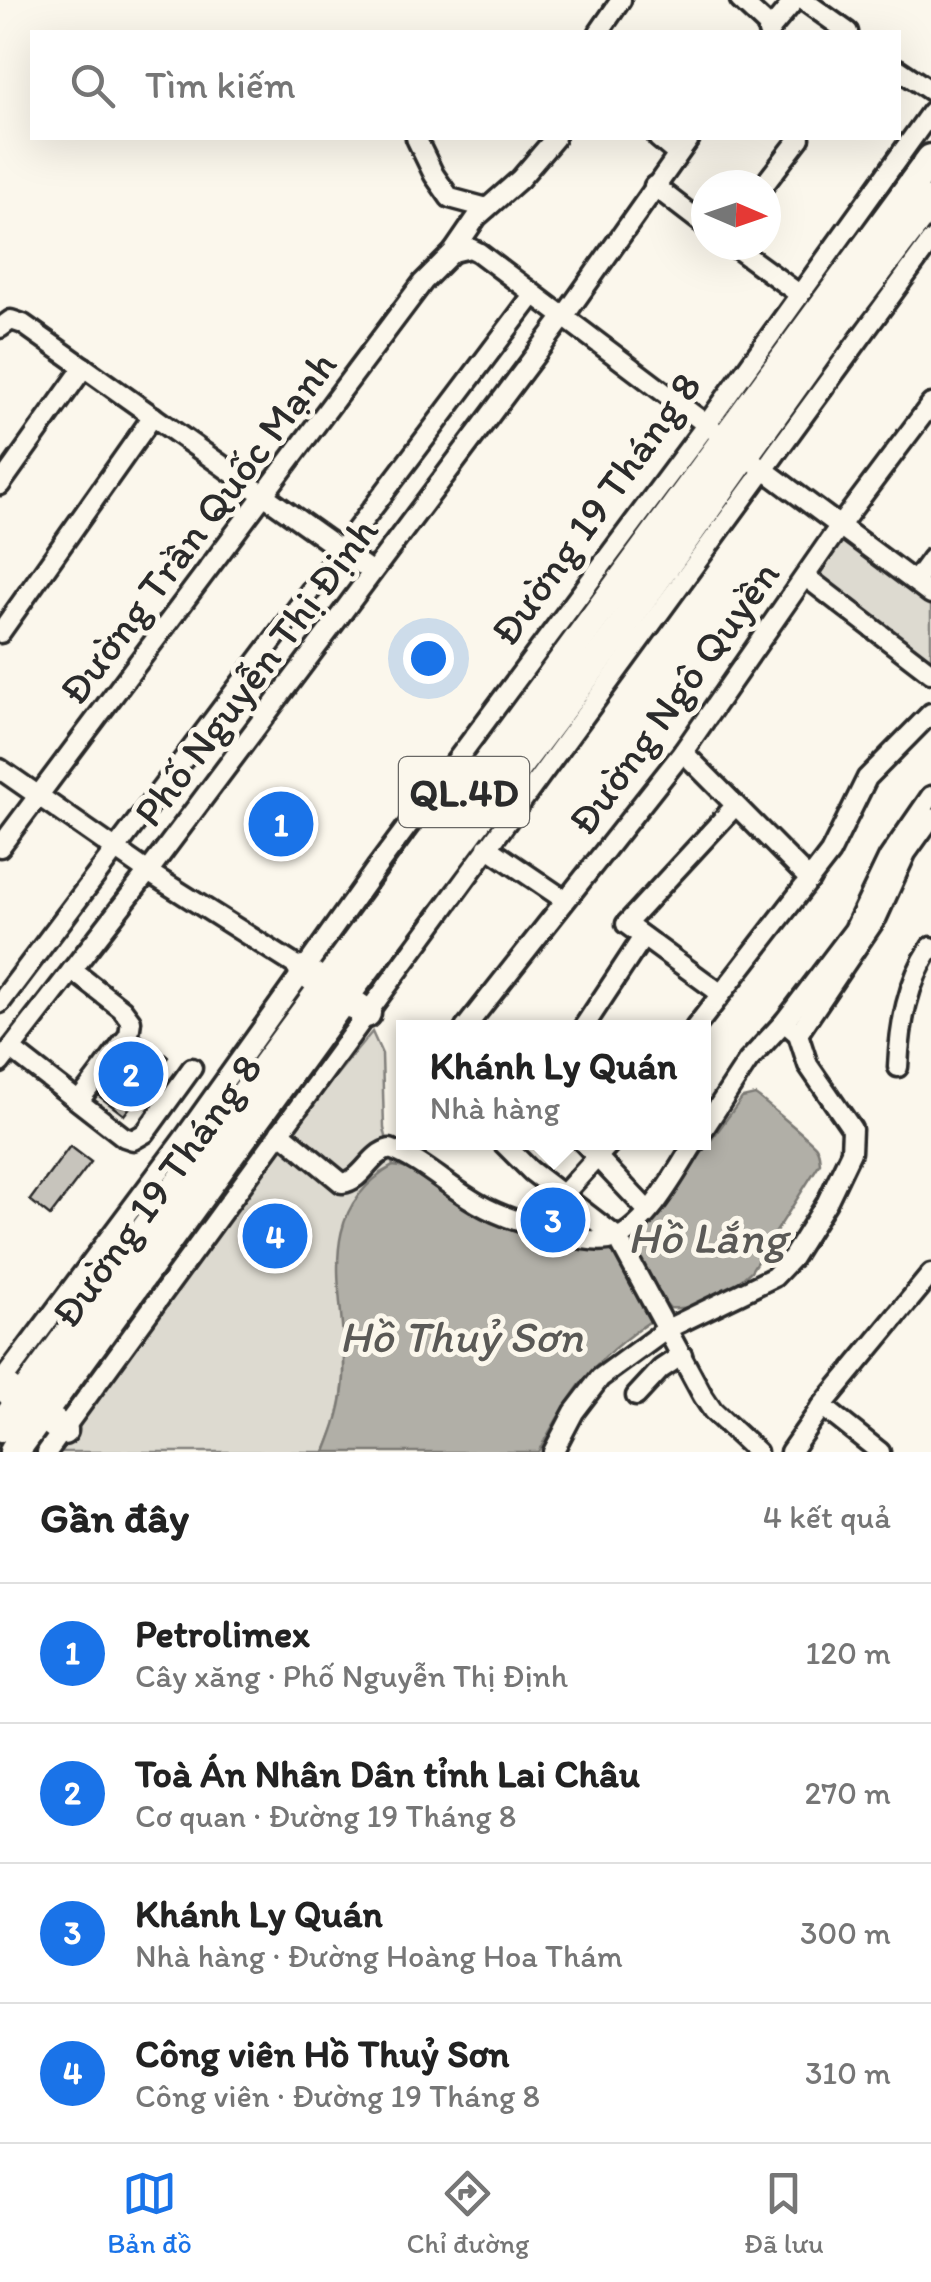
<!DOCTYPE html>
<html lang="vi">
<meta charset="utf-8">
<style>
body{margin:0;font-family:Itim,sans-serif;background:#f2f2f2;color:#222}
.compass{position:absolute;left:691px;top:170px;width:90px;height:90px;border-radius:50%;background:#fff;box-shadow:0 10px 40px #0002;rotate:92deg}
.you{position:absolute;left:428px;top:658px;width:35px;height:35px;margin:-25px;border:8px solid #fff;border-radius:50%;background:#1a73e8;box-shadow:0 0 0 15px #1a73e833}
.badge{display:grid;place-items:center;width:65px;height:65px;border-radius:50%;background:#1a73e8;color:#fff;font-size:32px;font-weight:700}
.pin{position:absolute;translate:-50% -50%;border:5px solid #fff;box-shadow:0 2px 10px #0006}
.popup{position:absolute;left:396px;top:1020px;width:315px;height:130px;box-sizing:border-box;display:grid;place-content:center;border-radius:0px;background:#fff;filter:drop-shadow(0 2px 8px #0005);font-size:32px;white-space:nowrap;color:#767676}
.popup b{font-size:38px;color:#222}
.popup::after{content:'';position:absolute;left:50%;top:100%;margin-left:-20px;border:20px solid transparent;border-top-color:#fff}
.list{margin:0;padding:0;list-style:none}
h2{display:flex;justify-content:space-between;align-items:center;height:130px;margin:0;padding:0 40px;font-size:42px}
h2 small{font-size:32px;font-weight:400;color:#767676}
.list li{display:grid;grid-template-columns:65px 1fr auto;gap:30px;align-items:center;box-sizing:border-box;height:140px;padding:0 40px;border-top:2px solid #e0e0e0}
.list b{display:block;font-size:38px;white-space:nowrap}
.list p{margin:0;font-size:32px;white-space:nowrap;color:#767676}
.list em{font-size:32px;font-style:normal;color:#767676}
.icon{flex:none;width:55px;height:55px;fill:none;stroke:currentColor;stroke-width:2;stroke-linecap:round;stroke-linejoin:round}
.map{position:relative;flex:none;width:931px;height:1452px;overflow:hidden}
.search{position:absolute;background:#fff;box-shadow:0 10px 40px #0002;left:30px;right:30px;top:30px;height:110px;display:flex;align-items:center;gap:25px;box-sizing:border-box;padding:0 35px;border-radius:0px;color:#767676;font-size:38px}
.sheet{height:690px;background:#fff}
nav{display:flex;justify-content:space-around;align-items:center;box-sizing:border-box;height:140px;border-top:2px solid #e0e0e0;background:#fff;font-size:28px;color:#767676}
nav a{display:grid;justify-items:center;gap:5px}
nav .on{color:#1a73e8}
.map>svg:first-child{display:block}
.green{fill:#dddad0;stroke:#84827e;stroke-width:2.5}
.water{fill:#b1afa7;stroke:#7b7a75;stroke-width:2.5}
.building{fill:#c7c4bc;stroke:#2b2b2b;stroke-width:2.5}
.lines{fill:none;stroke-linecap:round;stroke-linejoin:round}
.minor-casing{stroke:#2b2b2b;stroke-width:25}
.highway-casing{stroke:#2b2b2b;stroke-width:35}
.minor{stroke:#fbf7ec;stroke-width:18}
.highway{stroke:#fbf7ec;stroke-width:28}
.labels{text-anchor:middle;stroke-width:10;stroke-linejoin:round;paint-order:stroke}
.shield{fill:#fbf7ec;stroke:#696865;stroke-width:2.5}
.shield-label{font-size:40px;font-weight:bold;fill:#2b2b2b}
.street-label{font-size:42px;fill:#2b2b2b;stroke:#fbf7ec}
.water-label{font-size:45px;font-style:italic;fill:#5a5956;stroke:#fbf7ec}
</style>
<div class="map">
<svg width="931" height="1452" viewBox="0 0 931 1452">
<rect width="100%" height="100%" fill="#fbf7ec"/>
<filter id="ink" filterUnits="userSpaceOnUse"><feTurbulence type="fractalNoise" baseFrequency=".01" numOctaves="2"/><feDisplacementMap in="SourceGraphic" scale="20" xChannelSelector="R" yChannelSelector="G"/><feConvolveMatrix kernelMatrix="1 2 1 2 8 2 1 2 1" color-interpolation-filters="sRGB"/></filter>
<g filter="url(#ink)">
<g class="green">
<path d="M839,536L931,604V663L810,575Z"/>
<path d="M372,1032L382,1054L384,1128L393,1166L380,1173L344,1331V1379L340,1414L325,1452H61L254,1175Z"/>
</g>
<g class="water">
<path d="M755,1095C760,1098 813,1142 816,1147C820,1153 819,1157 820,1163L751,1271C732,1290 698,1311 670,1308L655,1291L632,1244L637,1228L676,1188L742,1098Z"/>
<path d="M393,1166C417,1168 435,1187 455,1199C505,1230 552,1245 611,1242L652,1320C592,1360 572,1390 538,1452H325C335,1427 343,1404 344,1377C348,1299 308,1215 393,1166Z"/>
</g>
<g class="building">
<path d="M142,1036L168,1057L124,1115L99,1096Z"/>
<path d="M70,1146L91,1162L50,1216L30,1200Z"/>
</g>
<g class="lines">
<g class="minor-casing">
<g id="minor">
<path d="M740,0L771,29"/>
<path d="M803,0L848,32"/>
<path d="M599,32L621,0"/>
<path d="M768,32L795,0"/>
<path d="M898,69L931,91"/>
<path d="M416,138L434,175L450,198L487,208"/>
<path d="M658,138L677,154"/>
<path d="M764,185L800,138"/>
<path d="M654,186L706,226"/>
<path d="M732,245L799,294"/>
<path d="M453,252L470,248L478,252L715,431"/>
<path d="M0,328L11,320L23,324L372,572"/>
<path d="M755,463L931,594"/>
<path d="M0,485L84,367"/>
<path d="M806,577L931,673"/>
<path d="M915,581L931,559"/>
<path d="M0,633L153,416"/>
<path d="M683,752L810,880"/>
<path d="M0,769L148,872L303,970"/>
<path d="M0,847L423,282L453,252L477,217L520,179L555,138"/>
<path d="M487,847L565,900"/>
<path d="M72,970L122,1009L131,1021L129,1035L79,1101"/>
<path d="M720,993L626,924L735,806"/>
<path d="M0,1003L533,295"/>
<path d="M465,1028L683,752L841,524L931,404"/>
<path d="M583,1028L643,937"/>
<path d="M695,1028L830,853L867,778L931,713"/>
<path d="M798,1034L877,917L906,853L931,818"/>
<path d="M11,1049L124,1137L133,1140L145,1133L192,1068"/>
<path d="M0,1063L148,872L563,318L690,138"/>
<path d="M898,1067C900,1025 907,983 931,947"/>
<path d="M703,1130L748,1061L784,1022L854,930L889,857L931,796"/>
<path d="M280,1132L342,1183C364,1180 369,1154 390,1149C419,1159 443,1182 469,1198C493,1214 520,1222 548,1230C567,1235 589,1243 609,1240C644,1234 677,1170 695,1142"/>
<path d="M502,1142L531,1171L617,1237L703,1396L713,1411L757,1452"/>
<path d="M583,1142L648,1211"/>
<path d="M562,1196L611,1142"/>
<path d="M0,1384L184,1138L377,867L707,424L931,112"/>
<path d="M636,1396L661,1369L682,1355"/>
<path d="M822,1406L880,1452"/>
<path d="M47,1452L931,241"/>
<path d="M553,1452L574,1412L600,1378L667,1329L774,1277L792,1258L827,1202L851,1152L852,1129L808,1065L798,1034L784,1022"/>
<path d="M790,1452L822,1406L931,1274"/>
</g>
</g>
<g class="highway-casing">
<g id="highway">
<path d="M303,970L366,1013"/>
<path d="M0,1384L63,1430"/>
<path d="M0,1428L931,159"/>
<path d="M14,1452L344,997L616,635L842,318L931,201"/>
</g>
</g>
<use href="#minor" class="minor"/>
<use href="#highway" class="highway"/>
</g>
</g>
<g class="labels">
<rect class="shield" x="399" y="757" width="130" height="70" rx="8"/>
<g class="shield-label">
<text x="464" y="806">QL.4D</text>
</g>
<g class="street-label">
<text transform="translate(595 508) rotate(-54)" y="15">Đường 19 Tháng 8</text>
<text transform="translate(197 527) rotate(-53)" y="15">Đường Trần Quốc Mạnh</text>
<text transform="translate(255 671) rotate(-53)" y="15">Phố Nguyễn Thị Định</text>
<text transform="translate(673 697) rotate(-54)" y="15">Đường Ngô Quyền</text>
<text transform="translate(156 1190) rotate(-54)" y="15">Đường 19 Tháng 8</text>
</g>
<g class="water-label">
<text x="707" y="1253">Hồ Lắng</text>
<text x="461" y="1352">Hồ Thuỷ Sơn</text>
</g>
</g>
</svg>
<svg class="compass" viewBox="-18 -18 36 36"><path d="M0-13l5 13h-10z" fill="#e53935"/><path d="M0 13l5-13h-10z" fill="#767676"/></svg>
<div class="you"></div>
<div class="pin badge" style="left:281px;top:824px">1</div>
<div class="pin badge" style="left:131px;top:1074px">2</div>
<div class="pin badge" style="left:553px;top:1220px">3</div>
<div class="popup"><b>Khánh Ly Quán</b>Nhà hàng</div>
<div class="pin badge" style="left:275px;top:1236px">4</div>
<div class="search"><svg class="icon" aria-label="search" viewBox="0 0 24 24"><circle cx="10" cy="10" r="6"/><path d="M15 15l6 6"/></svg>Tìm kiếm</div>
</div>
<section class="sheet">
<h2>Gần đây<small>4 kết quả</small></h2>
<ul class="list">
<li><span class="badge">1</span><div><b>Petrolimex</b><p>Cây xăng · Phố Nguyễn Thị Định</p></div><em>120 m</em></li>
<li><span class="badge">2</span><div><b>Toà Án Nhân Dân tỉnh Lai Châu</b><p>Cơ quan · Đường 19 Tháng 8</p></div><em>270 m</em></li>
<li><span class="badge">3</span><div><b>Khánh Ly Quán</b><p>Nhà hàng · Đường Hoàng Hoa Thám</p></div><em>300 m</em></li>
<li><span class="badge">4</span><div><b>Công viên Hồ Thuỷ Sơn</b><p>Công viên · Đường 19 Tháng 8</p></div><em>310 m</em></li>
</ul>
</section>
<nav>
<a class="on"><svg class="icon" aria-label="map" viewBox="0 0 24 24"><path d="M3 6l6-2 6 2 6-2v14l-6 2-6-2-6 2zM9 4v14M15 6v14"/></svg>Bản đồ</a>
<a><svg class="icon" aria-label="directions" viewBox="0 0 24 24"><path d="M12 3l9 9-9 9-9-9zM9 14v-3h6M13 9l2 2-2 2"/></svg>Chỉ đường</a>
<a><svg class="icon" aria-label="saved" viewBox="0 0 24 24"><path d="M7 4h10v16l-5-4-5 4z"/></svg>Đã lưu</a>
</nav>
